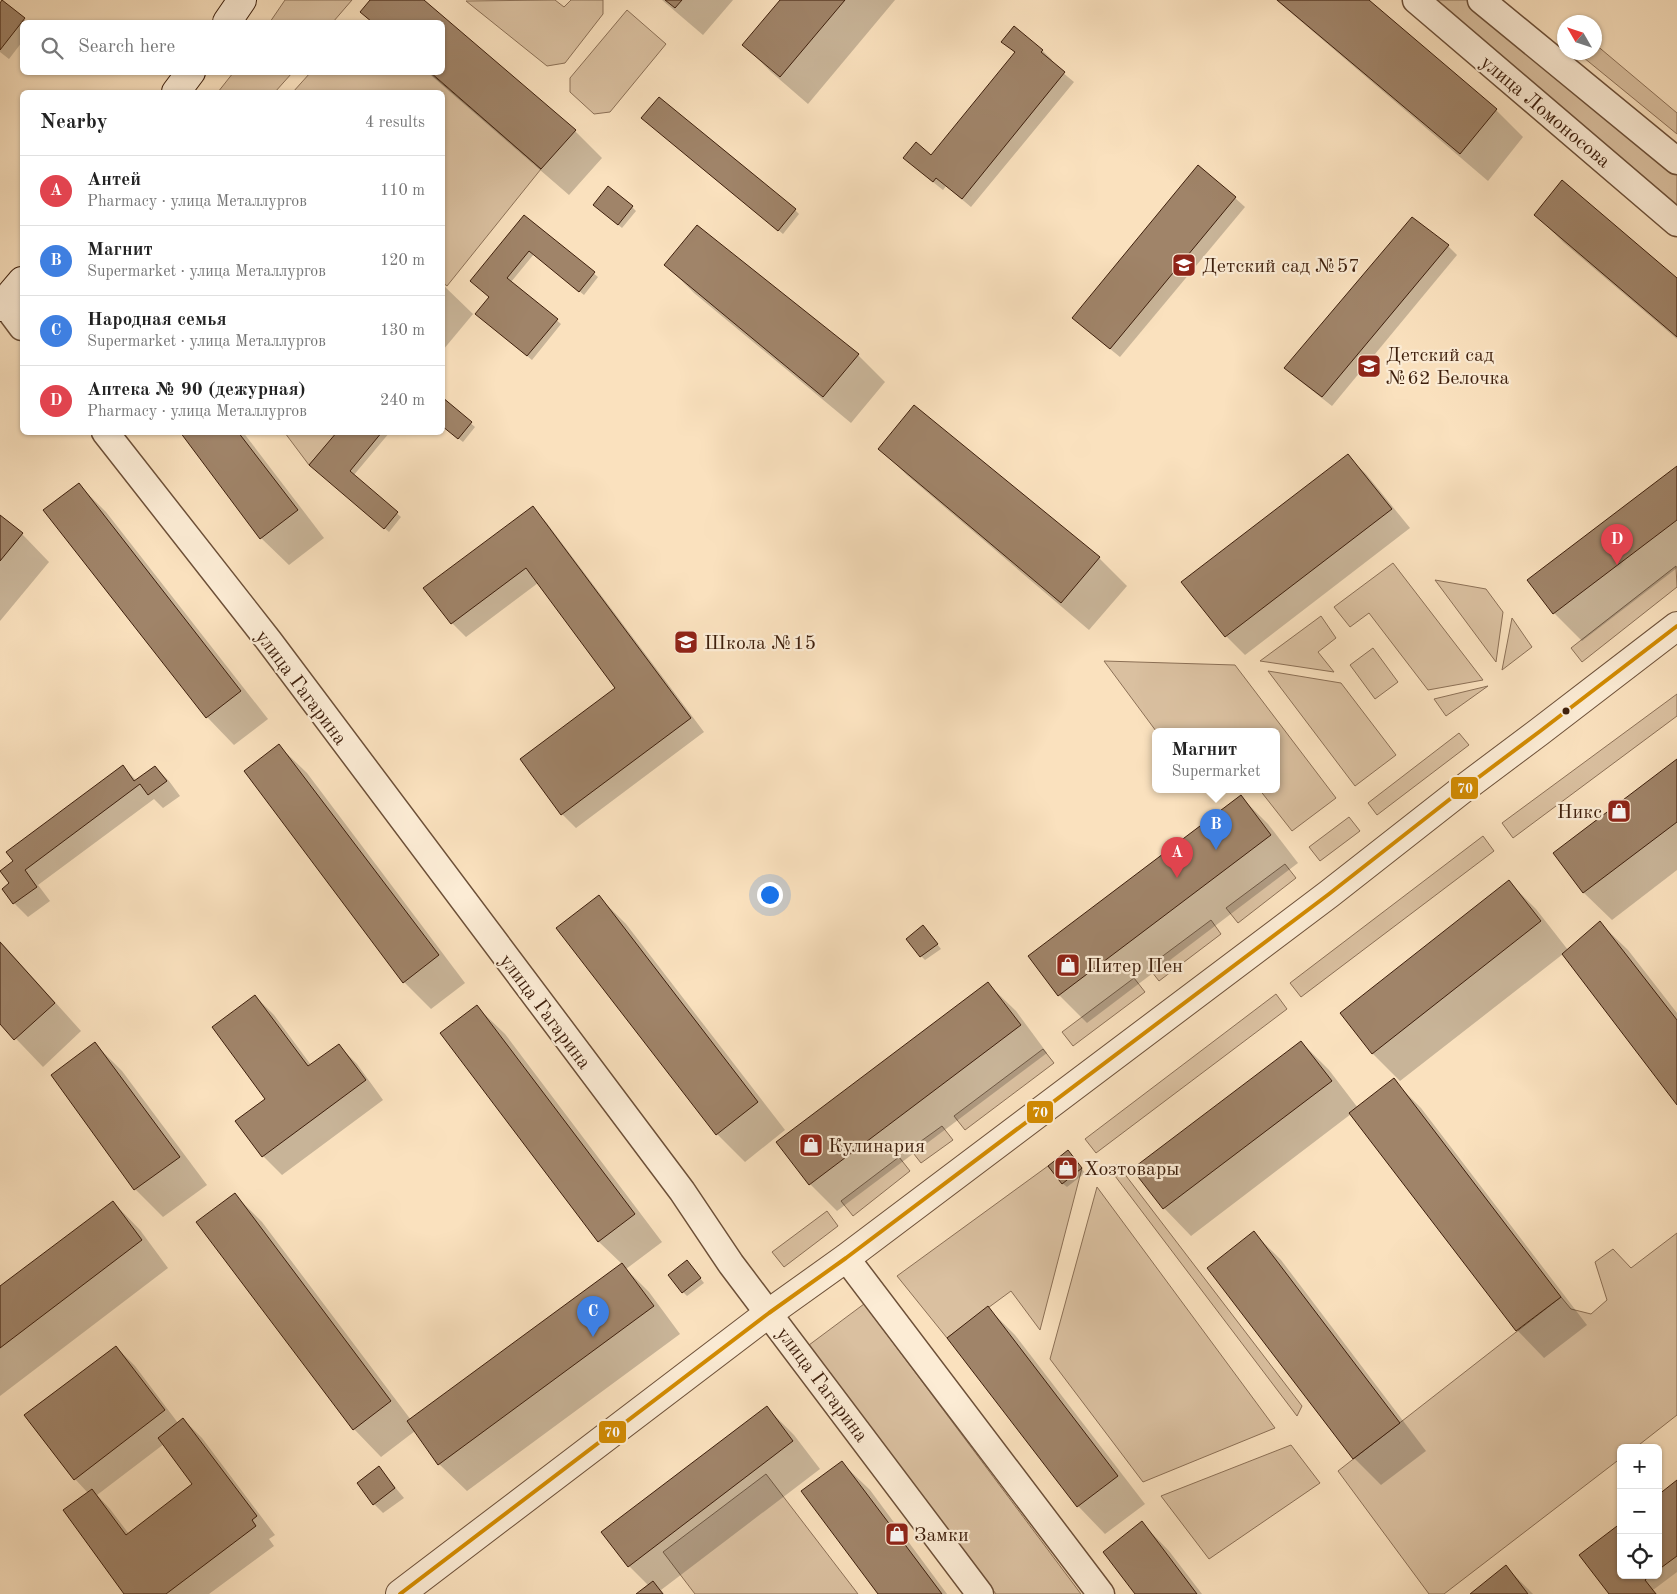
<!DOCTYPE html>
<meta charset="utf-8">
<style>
body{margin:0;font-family:"Old Standard TT",serif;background:#f2f2f2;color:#222}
.controls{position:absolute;right:15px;bottom:15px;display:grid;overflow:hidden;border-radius:8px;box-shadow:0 1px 4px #0004}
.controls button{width:45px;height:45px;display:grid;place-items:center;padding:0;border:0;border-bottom:1px solid #e0e0e0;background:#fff;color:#222;font:25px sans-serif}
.compass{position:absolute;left:1557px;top:15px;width:45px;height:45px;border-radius:50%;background:#fff;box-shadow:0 1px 4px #0004;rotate:309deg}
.you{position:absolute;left:769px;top:894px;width:18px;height:18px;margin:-12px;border:4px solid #fff;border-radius:50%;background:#1a73e8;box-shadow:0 0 0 8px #1a73e833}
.badge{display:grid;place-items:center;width:32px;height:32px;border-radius:50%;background:#1a73e8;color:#fff;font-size:16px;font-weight:700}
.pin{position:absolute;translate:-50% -41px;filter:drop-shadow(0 1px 2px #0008)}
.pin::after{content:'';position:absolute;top:26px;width:18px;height:15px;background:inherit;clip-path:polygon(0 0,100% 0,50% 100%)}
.popup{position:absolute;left:1152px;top:728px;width:128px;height:65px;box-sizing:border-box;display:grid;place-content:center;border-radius:8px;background:#fff;filter:drop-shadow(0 1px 4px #0005);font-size:16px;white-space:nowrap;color:#767676}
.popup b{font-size:19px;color:#222}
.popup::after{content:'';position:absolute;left:50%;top:100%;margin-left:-10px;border:10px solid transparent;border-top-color:#fff}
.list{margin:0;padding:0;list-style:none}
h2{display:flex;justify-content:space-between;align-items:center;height:65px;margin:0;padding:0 20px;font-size:21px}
h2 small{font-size:16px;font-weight:400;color:#767676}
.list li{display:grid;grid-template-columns:32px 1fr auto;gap:15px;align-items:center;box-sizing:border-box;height:70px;padding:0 20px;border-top:1px solid #e0e0e0}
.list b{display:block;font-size:19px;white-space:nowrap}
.list p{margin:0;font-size:16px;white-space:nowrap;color:#767676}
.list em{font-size:16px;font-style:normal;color:#767676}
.icon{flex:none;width:28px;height:28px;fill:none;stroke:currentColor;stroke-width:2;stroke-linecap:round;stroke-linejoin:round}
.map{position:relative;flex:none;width:1677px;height:1594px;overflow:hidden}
.search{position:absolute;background:#fff;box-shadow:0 1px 4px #0004;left:20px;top:20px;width:425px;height:55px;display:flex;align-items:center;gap:12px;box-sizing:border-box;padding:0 18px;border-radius:8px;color:#767676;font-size:19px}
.panel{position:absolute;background:#fff;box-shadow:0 1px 4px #0004;left:20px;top:90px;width:425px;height:345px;border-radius:8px}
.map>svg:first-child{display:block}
.green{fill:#dac0a0;stroke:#8c7056}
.shadow{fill:#0003;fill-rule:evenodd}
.building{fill:#a08469;stroke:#3e1f0c}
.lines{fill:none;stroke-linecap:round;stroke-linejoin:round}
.minor-casing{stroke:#6d5038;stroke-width:29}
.tertiary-casing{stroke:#6d5038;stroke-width:30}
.secondary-casing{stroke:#3e1f0c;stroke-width:30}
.minor{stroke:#fcecd5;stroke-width:26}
.tertiary{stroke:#fcecd5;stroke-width:28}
.secondary{stroke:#fcecd5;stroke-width:28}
.bus-1-casing{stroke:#fcecd5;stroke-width:8}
.bus-1{stroke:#d28b02;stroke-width:4}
.bus-dot{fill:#3e1f0c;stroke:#fcecd5;stroke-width:2}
.labels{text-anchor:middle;stroke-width:4.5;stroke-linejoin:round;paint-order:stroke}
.street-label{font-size:20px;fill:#3e1f0c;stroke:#fcecd5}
.poi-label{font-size:20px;fill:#3e1f0c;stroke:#fcecd5;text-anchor:start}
.line-badge{stroke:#fcecd5;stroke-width:2}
.badge-label{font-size:14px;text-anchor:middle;font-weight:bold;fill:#fff}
</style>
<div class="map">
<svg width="1677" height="1594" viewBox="0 0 1677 1594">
<rect width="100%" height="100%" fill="#fae1be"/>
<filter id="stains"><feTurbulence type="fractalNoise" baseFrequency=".004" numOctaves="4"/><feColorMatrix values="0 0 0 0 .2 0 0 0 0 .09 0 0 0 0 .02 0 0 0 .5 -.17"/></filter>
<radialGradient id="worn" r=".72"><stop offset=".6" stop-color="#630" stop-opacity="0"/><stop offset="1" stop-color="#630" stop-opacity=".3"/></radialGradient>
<g class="green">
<path d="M285,0H352L333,22H270Z"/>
<path d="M555,0L564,7L571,0H603V14L565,63L547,66L466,1Z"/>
<path d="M1435,0H1469L1677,174V205Z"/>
<path d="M627,10L666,44L610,112L594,114L570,92V78Z"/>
<path d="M1595,44L1677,113V134L1578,53L1594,52Z"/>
<path d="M233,73V72L292,73L275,92H218Z"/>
<path d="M310,73H430L541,169L447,286L442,282V92H293Z"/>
<path d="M285,433H337L309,465Z"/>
<path d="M1393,563L1483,680L1428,690L1369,613L1350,627L1334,607Z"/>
<path d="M1676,566L1677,587L1582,662L1571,648Z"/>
<path d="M1435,580L1486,589L1503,612L1496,662Z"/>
<path d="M1321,616L1336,638L1318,652L1334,672L1260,661Z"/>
<path d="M1512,618L1532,647L1502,670Z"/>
<path d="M1373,648L1398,682L1375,699L1350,665Z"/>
<path d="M1104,661L1235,665L1336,798L1292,831L1259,789H1276V731H1156Z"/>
<path d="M1268,671L1341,683L1396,755L1355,786Z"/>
<path d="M1488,686L1446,716L1434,699Z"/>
<path d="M1677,694V716L1513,838L1502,823Z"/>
<path d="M1459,733L1469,745L1377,815L1368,803Z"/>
<path d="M1349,817L1360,831L1320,861L1309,847Z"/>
<path d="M1483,836L1494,851L1301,997L1290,983Z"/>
<path d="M1285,864L1296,878L1238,923L1226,908Z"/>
<path d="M1211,920L1221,934L1159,981L1148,967Z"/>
<path d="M1134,978L1145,992L1073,1046L1062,1032Z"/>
<path d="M1276,994L1287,1009L1096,1153L1085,1139Z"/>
<path d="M1043,1049L1054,1063L965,1130L954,1116Z"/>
<path d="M942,1126L953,1140L921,1163L910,1149Z"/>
<path d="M899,1157L910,1171L853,1216L841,1201Z"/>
<path d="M1117,1164L1302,1406L1297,1416L1112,1172Z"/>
<path d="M1048,1166L1062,1183L1082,1168L1040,1330L1011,1291L947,1338L897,1276Z"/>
<path d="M1097,1187L1275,1428L1143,1482L1050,1359Z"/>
<path d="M827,1211L838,1226L784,1267L772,1252Z"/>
<path d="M1677,1233V1415L1635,1448H1621V1458L1444,1594H1429L1338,1471L1561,1297L1571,1309L1591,1314L1607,1300L1595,1262L1613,1249L1631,1268Z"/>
<path d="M864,1304L1081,1594H996L809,1345Z"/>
<path d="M1291,1445L1320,1483L1209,1559L1161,1496Z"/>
<path d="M766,1474L858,1594H695L663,1552Z"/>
</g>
<g class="shadow">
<path d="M372,0H422L575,131L602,158L569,195L427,72H442V22H372L362,12Z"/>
<path d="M662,0H733L703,35Z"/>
<path d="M782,0H895L808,104L771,72L744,45Z"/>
<path d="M1276,0H1367L1496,110L1523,137L1488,181Z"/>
<path d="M2,2L27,22H22V42L9,59L0,52V5Z"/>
<path d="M1014,28L1043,51L1052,60L1050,62L1074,82L971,207L946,186L943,190L914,167L931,156L1015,53L1003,42Z"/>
<path d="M647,122L795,210L799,214L783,234Z"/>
<path d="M1235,198L1245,207L1120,357L1083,327Z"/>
<path d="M632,207L636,211L622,228L599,209Z"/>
<path d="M1536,215L1677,279V339L1563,242Z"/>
<path d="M524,216L598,277L584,295L534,254L511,282L561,324L532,360L481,318Z"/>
<path d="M1448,246L1457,255L1332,406L1295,377L1286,368Z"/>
<path d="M666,265L858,355L885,382L851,423L694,293Z"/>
<path d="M442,284L473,314L443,350H442Z"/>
<path d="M442,399L475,427L463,442L442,425Z"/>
<path d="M914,407L1099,558L1127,586L1089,630L908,476L880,449Z"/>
<path d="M182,432H243L324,538L289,565L261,538Z"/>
<path d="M339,432H390L353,476L401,517L389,532L315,469Z"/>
<path d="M1347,456L1366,474L1410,528L1245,655L1226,636Z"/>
<path d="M1677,467V568L1582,641L1554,613L1529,580Z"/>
<path d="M79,485L106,512L268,719L234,745L207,717L45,510Z"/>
<path d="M532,508L546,522L704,732L576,828L562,814L522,759L617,688L538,583L466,637L452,623L425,588Z"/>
<path d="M0,516L22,534L49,562L0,621Z"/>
<path d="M279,746L307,773L465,983L431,1009L404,982Z"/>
<path d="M1677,760V870L1612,920L1584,893L1555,854Z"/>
<path d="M123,767L137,781L155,767L169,781L180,796L163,808L154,799L38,885L50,901L28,917L14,903L11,883Z"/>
<path d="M1241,797L1268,824L1298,863L1087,1023L1059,995L1030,956Z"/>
<path d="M1509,882L1536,909L1568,950L1600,923L1628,950L1677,1013V1103L1563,954L1400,1081L1373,1054L1342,1014Z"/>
<path d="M599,897L626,924L785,1130L745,1162L717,1134L558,928Z"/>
<path d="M927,931L941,949L925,960L921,956Z"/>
<path d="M0,941L81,1031L43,1067L0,1022Z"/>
<path d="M988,984L1016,1011L1047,1053L837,1211L810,1184Z"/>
<path d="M255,996L274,1015L311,1065L338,1045L357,1064L383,1100L282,1175L263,1156L266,1099Z"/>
<path d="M477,1007L505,1034L662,1242L626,1269L649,1292L680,1334L467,1491L439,1464L415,1431L381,1457L354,1429L235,1195L262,1222L411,1420L622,1264L599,1242L442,1034Z"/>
<path d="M1301,1042L1329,1070L1358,1108L1393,1080L1421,1108L1587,1325L1544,1358L1517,1330L1351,1114L1191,1236L1164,1208L1134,1169Z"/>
<path d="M95,1044L122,1071L207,1185L163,1217L135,1189Z"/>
<path d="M1072,1156L1085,1173L1067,1187L1062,1183Z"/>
<path d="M113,1202L140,1230L168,1268L0,1396V1288Z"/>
<path d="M1254,1233L1281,1260L1426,1451L1381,1485L1354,1458Z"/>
<path d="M691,1266L704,1283L687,1296L683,1292Z"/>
<path d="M988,1308L1015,1335L1145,1504L1105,1534L1078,1506L949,1338Z"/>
<path d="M116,1347L135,1366L178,1423L183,1419L202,1438L275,1535L269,1539L274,1546L209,1594H126L88,1493L75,1479ZM164,1444L194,1485L129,1534L110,1509L97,1495Z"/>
<path d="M767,1408L794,1435L820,1469L661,1590L664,1594H638L649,1586L629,1566Z"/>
<path d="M842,1463L870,1490L947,1594H879Z"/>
<path d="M379,1468L404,1498L383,1513L374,1504Z"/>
<path d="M1677,1482V1572L1653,1590L1657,1594H1610L1621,1575H1658V1496Z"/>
<path d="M1142,1523L1169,1551L1202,1594H1137Z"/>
<path d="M1506,1567L1533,1594H1472Z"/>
</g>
<g class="building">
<path d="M2,0L25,18L0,50V3Z"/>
<path d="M370,0H424L576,130L541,169L430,72H442V22H372L360,12Z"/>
<path d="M665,0H682L675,8Z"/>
<path d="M780,0H845L780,77L742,45Z"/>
<path d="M1277,0H1369L1497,109L1460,154Z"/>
<path d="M1014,26L1043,50L1041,52L1065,72L962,199L936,178L933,182L903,158L916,142L931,155L1015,52L1001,42Z"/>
<path d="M659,97L796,209L778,231L641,118Z"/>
<path d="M1198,165L1236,197L1110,349L1072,318Z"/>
<path d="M1562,180L1677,278V337L1534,215Z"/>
<path d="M608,186L633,206L618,225L593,205Z"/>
<path d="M524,215L595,272L579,292L529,251L507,278L558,319L527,356L475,314L489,297L470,281Z"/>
<path d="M1412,217L1449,245L1322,397L1284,368Z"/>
<path d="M697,225L859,354L823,397L664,265Z"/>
<path d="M442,397L472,422L458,439L442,426Z"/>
<path d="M914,405L1100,557L1061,603L878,449Z"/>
<path d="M180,432H238L298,510L260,539Z"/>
<path d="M337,432H382L350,471L398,512L384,529L309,465Z"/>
<path d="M1348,454L1392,509L1225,637L1181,582Z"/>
<path d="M1677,466V520L1553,614L1527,580Z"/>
<path d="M79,483L241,691L206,718L43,510Z"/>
<path d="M533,506L691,718L561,815L520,759L615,688L526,568L451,624L423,588Z"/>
<path d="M0,515L23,533L0,561Z"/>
<path d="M279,744L439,955L403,983L244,771Z"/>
<path d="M1677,759V822L1583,893L1553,853Z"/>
<path d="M123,765L134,781L155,766L167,781L148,795L140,784L25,870L37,887L13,904L2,889L9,883L0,871L13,861L6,852Z"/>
<path d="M1241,795L1271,835L1058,996L1028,956Z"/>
<path d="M1509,880L1541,921L1372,1054L1340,1013Z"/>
<path d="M599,895L758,1102L716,1135L556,928Z"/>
<path d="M1600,921L1677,1020V1105L1562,954Z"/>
<path d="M923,925L938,944L920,957L906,939Z"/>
<path d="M0,942L55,1003L14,1040L0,1024Z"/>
<path d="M988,982L1021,1025L809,1185L776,1142Z"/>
<path d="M255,995L308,1066L339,1044L366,1080L262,1157L235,1121L265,1099L212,1027Z"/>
<path d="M477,1005L635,1214L598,1242L440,1033Z"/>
<path d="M1301,1041L1332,1081L1163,1209L1132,1169Z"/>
<path d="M95,1042L180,1157L134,1190L51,1075Z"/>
<path d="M1394,1078L1561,1297L1516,1331L1349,1113Z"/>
<path d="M1068,1150L1082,1168L1062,1184L1048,1166Z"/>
<path d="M235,1193L391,1401L353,1430L196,1222Z"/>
<path d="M113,1201L142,1240L0,1348V1286Z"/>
<path d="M1254,1231L1400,1423L1353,1459L1207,1268Z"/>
<path d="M687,1260L701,1278L682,1293L668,1275Z"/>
<path d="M622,1263L654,1306L438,1465L407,1421Z"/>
<path d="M988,1306L1118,1476L1077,1507L947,1338Z"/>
<path d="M116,1346L165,1410L74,1480L24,1415Z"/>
<path d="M767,1406L793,1441L628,1567L601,1532Z"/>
<path d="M183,1418L257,1516L252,1520L256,1526L166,1594H124L63,1510L92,1489L126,1535L192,1484L158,1438Z"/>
<path d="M842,1461L897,1534L942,1594H878L801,1491Z"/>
<path d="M379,1466L395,1488L373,1505L357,1483Z"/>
<path d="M1677,1480V1556L1658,1570V1495Z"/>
<path d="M1142,1521L1197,1594H1135L1103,1552Z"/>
<path d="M1621,1523V1575H1651L1645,1580L1656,1594H1609L1579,1555Z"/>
<path d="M1506,1565L1528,1594H1470Z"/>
<path d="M653,1581L663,1594H636Z"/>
</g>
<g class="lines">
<g class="minor-casing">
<g id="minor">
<path d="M1416,0L1677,223"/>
<path d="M1481,0L1677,161"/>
<path d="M4,303L22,327"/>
<path d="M105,432L269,641L682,1191L731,1264L980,1594"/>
<path d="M846,1258L1101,1594"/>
</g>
</g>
<g class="tertiary-casing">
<path id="tertiary" d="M400,1594L769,1313L846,1258L1329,894L1459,792L1539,732L1677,626"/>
</g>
<g class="secondary-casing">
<g id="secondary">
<path d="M227,22L242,0"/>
<path d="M176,92L191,72"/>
<path d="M0,307L22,281"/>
</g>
</g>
<use href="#minor" class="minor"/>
<use href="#tertiary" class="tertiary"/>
<use href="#secondary" class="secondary"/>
<g class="bus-1-casing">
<path id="bus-1" d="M400,1594L769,1313L846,1258L1329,894L1459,792L1539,732L1677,626"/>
</g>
<use href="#bus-1" class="bus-1"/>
</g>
<defs>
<g id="school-square" transform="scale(1.25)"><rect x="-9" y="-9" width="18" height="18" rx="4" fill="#8f2418" stroke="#fcecd5"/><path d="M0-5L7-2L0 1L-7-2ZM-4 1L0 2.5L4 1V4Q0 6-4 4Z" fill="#fff"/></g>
<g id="shop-square" transform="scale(1.25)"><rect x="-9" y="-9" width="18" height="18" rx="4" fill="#8f2418" stroke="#fcecd5"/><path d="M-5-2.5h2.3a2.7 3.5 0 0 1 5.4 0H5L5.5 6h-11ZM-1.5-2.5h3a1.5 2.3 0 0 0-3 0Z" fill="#fff"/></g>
</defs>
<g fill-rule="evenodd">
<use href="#school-square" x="1184" y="265"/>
<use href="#school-square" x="1369" y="366"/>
<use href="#school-square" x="686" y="642"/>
<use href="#shop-square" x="1619" y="811"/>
<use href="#shop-square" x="1068" y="965"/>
<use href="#shop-square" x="811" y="1145"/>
<use href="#shop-square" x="1066" y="1168"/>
<use href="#shop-square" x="897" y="1534"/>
</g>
<circle class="bus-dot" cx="1566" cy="711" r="4.5"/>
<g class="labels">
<g class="street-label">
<text transform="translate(1546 111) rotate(40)" y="7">улица Ломоносова</text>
<text transform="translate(302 687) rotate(53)" y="7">улица Гагарина</text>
<text transform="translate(546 1011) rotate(53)" y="7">улица Гагарина</text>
<text transform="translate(823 1384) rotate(53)" y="7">улица Гагарина</text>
</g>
<g class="poi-label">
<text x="1202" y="272">Детский сад №57</text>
<text x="1386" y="361">Детский сад<tspan x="1386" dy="23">№62 Белочка</tspan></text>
<text x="704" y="649">Школа №15</text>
<text x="1602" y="818" text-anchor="end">Никс</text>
<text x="1086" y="972">Питер Пен</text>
<text x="828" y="1152">Кулинария</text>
<text x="1084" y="1175">Хозтовары</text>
<text x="914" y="1541">Замки</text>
</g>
</g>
<g class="line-badge">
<rect x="1450" y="776" width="29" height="24" rx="5" fill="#d28b02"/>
<rect x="1026" y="1100" width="28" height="24" rx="5" fill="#d28b02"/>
<rect x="598" y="1420" width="29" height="24" rx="5" fill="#d28b02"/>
</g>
<g class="badge-label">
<text x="1465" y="793">70</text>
<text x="1040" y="1117">70</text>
<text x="612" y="1437">70</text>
</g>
<rect width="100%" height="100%" filter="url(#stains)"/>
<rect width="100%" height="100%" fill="url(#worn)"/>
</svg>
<div class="controls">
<button>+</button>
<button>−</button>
<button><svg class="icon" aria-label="locate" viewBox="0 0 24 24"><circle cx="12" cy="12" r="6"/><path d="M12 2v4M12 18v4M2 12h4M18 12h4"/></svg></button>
</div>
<svg class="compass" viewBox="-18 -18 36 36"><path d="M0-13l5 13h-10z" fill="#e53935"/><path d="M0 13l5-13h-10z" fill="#767676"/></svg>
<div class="you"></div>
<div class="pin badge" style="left:1177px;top:878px;background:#e0444e">A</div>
<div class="pin badge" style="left:1216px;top:850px;background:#3f7fe0">B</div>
<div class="popup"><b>Магнит</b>Supermarket</div>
<div class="pin badge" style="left:593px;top:1337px;background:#3f7fe0">C</div>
<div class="pin badge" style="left:1617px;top:565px;background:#e0444e">D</div>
<div class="search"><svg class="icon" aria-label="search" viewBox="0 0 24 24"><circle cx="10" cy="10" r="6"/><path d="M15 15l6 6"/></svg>Search here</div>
<section class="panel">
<h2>Nearby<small>4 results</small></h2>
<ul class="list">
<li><span class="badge" style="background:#e0444e">A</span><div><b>Антей</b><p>Pharmacy · улица Металлургов</p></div><em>110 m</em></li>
<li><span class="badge" style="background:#3f7fe0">B</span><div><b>Магнит</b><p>Supermarket · улица Металлургов</p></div><em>120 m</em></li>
<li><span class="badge" style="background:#3f7fe0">C</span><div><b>Народная семья</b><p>Supermarket · улица Металлургов</p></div><em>130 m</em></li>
<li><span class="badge" style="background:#e0444e">D</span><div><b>Аптека № 90 (дежурная)</b><p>Pharmacy · улица Металлургов</p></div><em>240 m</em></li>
</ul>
</section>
</div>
